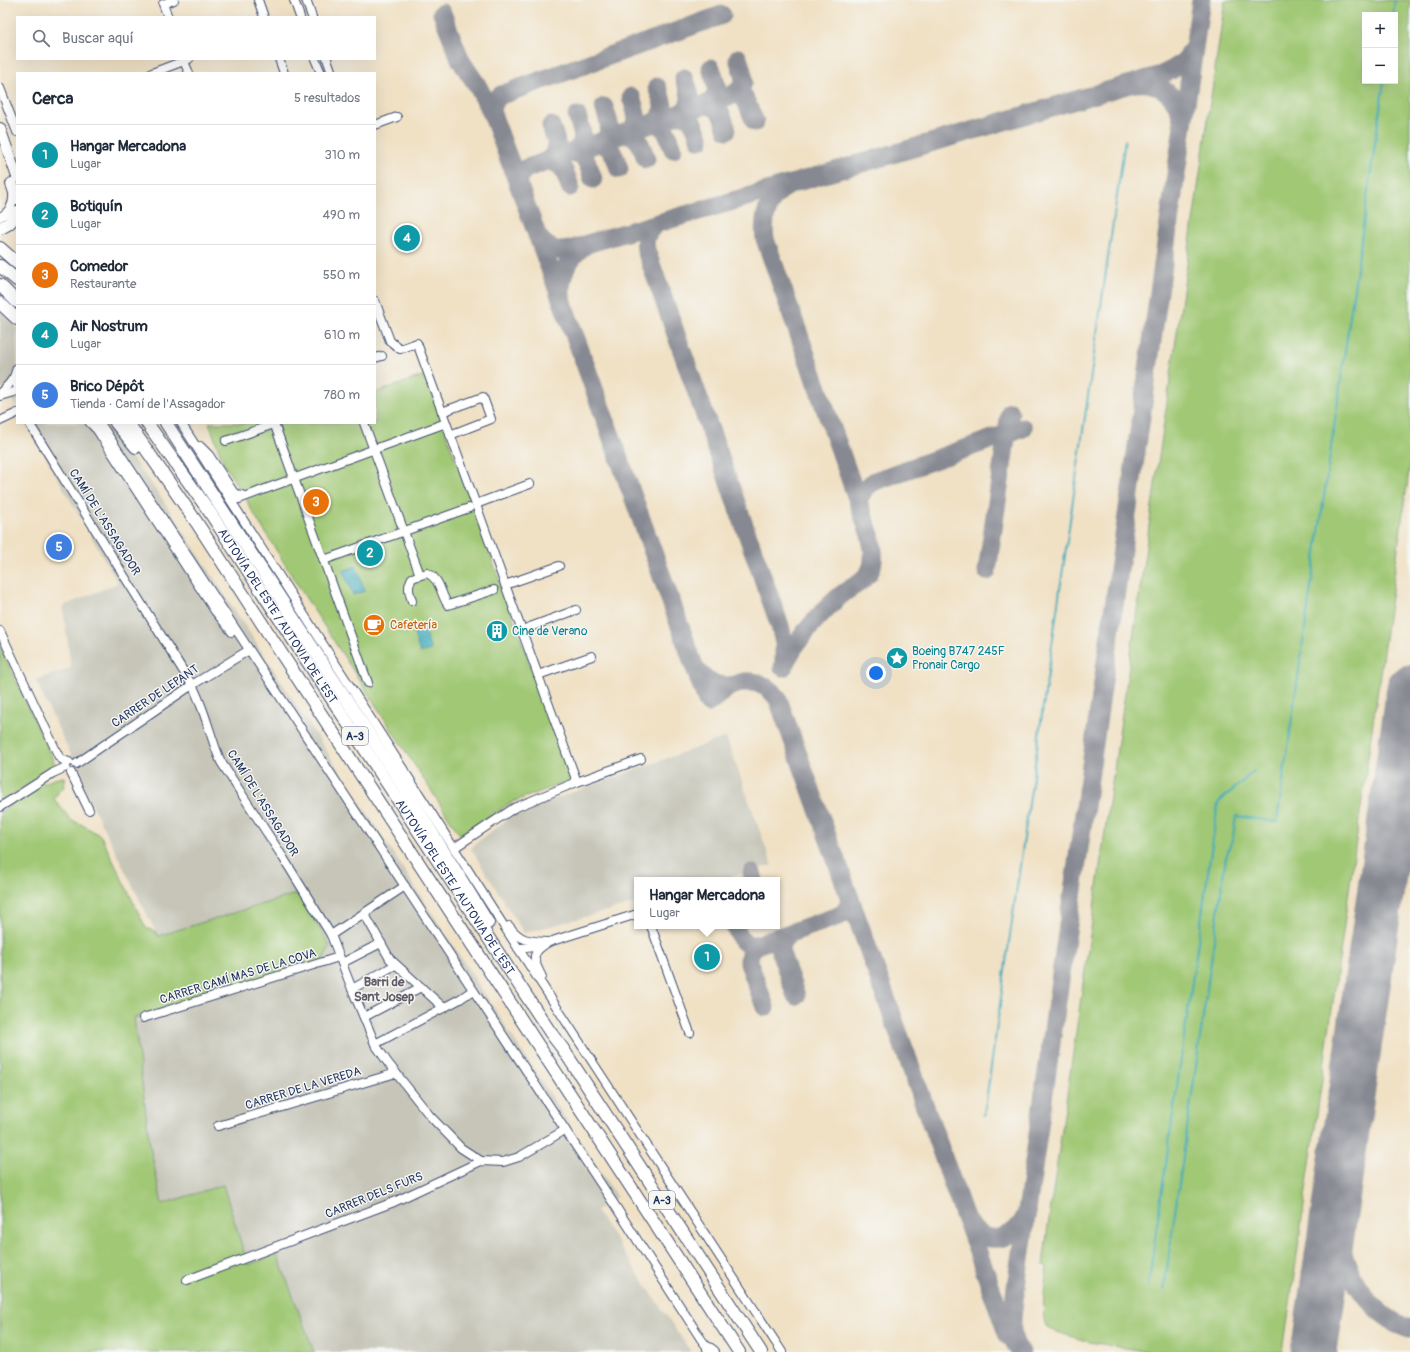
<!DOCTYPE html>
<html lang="es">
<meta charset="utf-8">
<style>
body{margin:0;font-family:Pangolin,sans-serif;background:#f6f6f7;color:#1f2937}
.controls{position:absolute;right:12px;top:12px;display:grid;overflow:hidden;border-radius:0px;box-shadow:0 4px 16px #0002}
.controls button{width:36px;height:36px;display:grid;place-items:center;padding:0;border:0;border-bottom:1px solid #e0e1e3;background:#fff;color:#1f2937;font:20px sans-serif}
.you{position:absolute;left:876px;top:673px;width:14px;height:14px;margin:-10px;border:3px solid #fff;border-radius:50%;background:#1a73e8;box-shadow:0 0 0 6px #1a73e833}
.badge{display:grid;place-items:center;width:26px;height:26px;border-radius:50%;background:#0f766e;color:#fff;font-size:13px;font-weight:700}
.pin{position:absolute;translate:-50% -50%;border:2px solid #fff;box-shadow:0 1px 4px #0006}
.popup{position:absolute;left:634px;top:877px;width:146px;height:52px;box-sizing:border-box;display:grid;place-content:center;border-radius:0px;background:#fff;filter:drop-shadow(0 1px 3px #0005);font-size:13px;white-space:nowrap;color:#747a83}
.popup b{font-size:15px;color:#1f2937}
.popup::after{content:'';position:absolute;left:50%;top:100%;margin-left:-8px;border:8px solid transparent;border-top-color:#fff}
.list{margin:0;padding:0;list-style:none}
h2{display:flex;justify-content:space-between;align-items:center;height:52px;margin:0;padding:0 16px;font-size:17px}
h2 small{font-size:13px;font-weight:400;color:#747a83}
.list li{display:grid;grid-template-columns:26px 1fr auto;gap:12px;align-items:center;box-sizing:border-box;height:60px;padding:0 16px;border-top:1px solid #e0e1e3}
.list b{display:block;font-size:15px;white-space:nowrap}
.list p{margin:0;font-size:13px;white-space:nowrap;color:#747a83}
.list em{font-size:13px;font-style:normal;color:#747a83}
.icon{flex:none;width:22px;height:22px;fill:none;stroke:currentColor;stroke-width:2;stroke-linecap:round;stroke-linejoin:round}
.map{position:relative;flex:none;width:1410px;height:1352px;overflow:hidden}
.search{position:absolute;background:#fff;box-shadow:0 4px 16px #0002;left:16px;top:16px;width:360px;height:44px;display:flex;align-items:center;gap:10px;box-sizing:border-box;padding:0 14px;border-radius:0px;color:#747a83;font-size:15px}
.panel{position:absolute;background:#fff;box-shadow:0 4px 16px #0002;left:16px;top:72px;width:360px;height:352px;border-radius:0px}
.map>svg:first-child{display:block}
.industrial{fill:#c6c5b8}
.green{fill:#a0c874;stroke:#5e7c69;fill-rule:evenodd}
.water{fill:#3daabc;stroke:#2c6c8d}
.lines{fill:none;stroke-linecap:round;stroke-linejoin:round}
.stream{stroke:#3daabc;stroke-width:2}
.taxiway{stroke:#868892;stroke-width:19}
.runway{stroke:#868892;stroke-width:47}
.minor-casing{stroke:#3b4a6d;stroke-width:10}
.major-casing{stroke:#3b4a6d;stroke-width:12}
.highway-casing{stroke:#3b4a6d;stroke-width:14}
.minor{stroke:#fff;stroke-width:8}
.major{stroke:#fff;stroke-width:10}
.highway{stroke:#fff;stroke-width:12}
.labels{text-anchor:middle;stroke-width:3;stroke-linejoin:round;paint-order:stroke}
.shield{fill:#f6f6f2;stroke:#5d6b8a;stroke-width:1}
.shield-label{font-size:11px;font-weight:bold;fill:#1b2f5e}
.street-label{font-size:12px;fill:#1b2f5e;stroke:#f6f6f2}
.food-label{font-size:12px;fill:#c56008;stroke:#f6f6f2;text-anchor:start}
.culture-label{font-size:12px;fill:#0d838f;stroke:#f6f6f2;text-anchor:start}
.neighbourhood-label{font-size:13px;font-weight:bold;fill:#625d69;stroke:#f6f6f2}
</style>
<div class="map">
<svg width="1410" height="1352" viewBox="0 0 1410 1352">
<rect width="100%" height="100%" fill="#f6f6f2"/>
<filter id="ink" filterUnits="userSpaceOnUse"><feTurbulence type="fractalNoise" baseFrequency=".025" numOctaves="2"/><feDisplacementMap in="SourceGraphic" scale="8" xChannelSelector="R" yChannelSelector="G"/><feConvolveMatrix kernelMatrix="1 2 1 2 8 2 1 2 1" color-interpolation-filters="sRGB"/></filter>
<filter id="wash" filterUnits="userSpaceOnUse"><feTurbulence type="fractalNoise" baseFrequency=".012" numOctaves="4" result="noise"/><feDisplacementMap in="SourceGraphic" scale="16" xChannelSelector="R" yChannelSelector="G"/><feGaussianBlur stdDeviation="0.9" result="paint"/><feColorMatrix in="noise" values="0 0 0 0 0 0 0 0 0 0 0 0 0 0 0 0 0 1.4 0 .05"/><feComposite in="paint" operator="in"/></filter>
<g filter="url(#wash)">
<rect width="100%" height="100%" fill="#f0e1c5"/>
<g class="industrial">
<path d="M0,311L17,328V408L6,387L0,390Z"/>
<path d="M26,423H106L163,500L617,1197L596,1211L691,1352H314L277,1254L248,1265L223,1185L162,1204L150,1146L134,1018L323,960L299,893L158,936L78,777L71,755L35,680L71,668L63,606L118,583Z"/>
<path d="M726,737L772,865L719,880H637V903L524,933L471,849L476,843L516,813Z"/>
</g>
<g class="green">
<path d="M1225,0H1410V464L1283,1352H1150L1089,1342L1051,1330C1050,1329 1047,1327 1046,1326C1040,1314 1046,1279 1047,1266L1043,1265L1047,1233ZM1365,15H1395V81H1365Z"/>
<path d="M425,375L572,780L512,802L460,835L302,592L249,506L243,488L239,489L224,464L209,423H375V393Z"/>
<path d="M0,646L56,766L0,803Z"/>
<path d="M64,777V787L59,791L54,799L72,821L81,824L101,836L145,926L148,929L155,931L158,936L299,893L330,946L323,960L134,1018L150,1146L162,1204L223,1185L248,1265L277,1254L314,1352H0V812C19,800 42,779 64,777Z"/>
</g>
<g class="water">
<path d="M356,566L365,591L353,595L343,571Z"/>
<path d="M422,624L431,650L420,653L412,628Z"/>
</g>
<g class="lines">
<g class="stream">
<path d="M1393,15L1395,1"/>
<path d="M984,1115L1125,140"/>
<path d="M1148,1287L1218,803L1254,771"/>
<path d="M1164,1289L1226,857L1233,837L1236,816L1277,822L1384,81"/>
</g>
<g class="taxiway">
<path d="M442,13L461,61L477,85L491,111L576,339L695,668C704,680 714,687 729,686C734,686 739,683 744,682C758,680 770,688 778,699L966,1220C983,1248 1014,1242 1026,1215"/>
<path d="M1137,83C1161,80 1181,100 1182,123"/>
<path d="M732,95H739L744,97L755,122"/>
<path d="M711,102C721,91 715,81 711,68"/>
<path d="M702,105C721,104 722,116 727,130"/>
<path d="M491,111C492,103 495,100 501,95L722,15"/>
<path d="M683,112C695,100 689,91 684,78"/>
<path d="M678,114C693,116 695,127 700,140"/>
<path d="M656,121C668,110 662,101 657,87"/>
<path d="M652,123C666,124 669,138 673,149"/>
<path d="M630,131C641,120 635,109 631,97"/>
<path d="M625,133C639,135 642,147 646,159"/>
<path d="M603,141C614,131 608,119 604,107"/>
<path d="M597,143C612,145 615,156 619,169"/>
<path d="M576,150C588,141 581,129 577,116"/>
<path d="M569,153C587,153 588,165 593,179"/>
<path d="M547,161C562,150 556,141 551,126"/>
<path d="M547,161C564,163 565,172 570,187"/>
<path d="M518,183L519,176L525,169L732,95C750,84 743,75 738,58"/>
<path d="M656,224C647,231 644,238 646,250L780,626L784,643V666"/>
<path d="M537,235C552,257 569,252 590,243L1161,75C1175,69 1187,62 1193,48"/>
<path d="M561,296C560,275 567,259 584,246"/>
<path d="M858,500L865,488L875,481L1023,428"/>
<path d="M987,571L1010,412"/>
<path d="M783,667C795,641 819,614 840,596C849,588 862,583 869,573C876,562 873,547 870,535L765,239C762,218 768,196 788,186"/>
<path d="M696,671L708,703L730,686"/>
<path d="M752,873L754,880"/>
<path d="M735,926C740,938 742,945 756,945L841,915C848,909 850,905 849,896"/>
<path d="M789,934L782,941L780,951L796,996"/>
<path d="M756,945C750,951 749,955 749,963L765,1007"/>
<path d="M1339,1181C1337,1201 1336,1220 1340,1239C1346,1278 1373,1316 1410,1329"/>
<path d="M968,1224L1008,1336"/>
<path d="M1021,1352C1008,1339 1012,1318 1014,1301L1201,0"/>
<path d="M1314,1352L1315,1345"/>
</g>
<path class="runway" d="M1314,1352L1410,688"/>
</g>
</g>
<g filter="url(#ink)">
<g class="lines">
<g class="minor-casing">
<g id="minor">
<path d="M258,0L264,17"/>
<path d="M294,0L300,17"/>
<path d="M306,0L312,17"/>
<path d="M168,17L163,4L174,0"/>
<path d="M183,59L189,73"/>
<path d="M279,59L284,73"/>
<path d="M315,59L321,73"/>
<path d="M327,59L332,73"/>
<path d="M152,73L189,59"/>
<path d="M0,88L17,132"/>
<path d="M375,125L397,117"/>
<path d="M0,217C10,212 14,203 13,193"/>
<path d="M375,301L390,341L400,349L417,343L577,782L641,759"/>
<path d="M375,358L382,356"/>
<path d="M17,368L14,377L17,386"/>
<path d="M0,393L9,384L14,377"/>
<path d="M0,396L17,391"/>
<path d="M442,412L483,397L491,419L450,435"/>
<path d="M0,421L17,413"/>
<path d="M29,423L192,685C205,709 210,737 221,762L284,859L331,935L352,989L375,1044L388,1063L430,1116L461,1148L481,1161"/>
<path d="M90,423L97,430L215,611L232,632"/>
<path d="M100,423L614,1204L701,1339L711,1352"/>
<path d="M181,423L518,948L782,1352"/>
<path d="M274,423L368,683"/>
<path d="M364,423L420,575"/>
<path d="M226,441L274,424"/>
<path d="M200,446L209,455L234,493L245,496"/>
<path d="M231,500L239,499L268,488L446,423"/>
<path d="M476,504L530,484"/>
<path d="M324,560L469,508"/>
<path d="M505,585L559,566"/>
<path d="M412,601C409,592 407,587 412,578L427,573C441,579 440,594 448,605L494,590"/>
<path d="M522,630L576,610"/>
<path d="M0,631L59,757L63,760L69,762"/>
<path d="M538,675L592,656"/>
<path d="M76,764L192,685L249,650"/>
<path d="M71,773L89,810"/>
<path d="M0,807L53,773L66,767"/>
<path d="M454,848L514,808L577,782"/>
<path d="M364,913L390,959L444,1008"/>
<path d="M509,926C521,942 530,941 548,942"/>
<path d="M651,926L690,1033"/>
<path d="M331,935L405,886"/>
<path d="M518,948L541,947"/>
<path d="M342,963L381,943"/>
<path d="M542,977C534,960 528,954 549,942L637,914"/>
<path d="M352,989L395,965"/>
<path d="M364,1017L421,987"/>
<path d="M143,1018L339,957"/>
<path d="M375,1044L460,999L473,990"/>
<path d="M218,1126L396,1073"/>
<path d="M187,1280L394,1202L481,1161L503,1162L519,1157L565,1130"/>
</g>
</g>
<g class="major-casing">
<path id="major" d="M0,128L17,177"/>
</g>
<g class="highway-casing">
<g id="highway">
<path d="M12,184L17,198"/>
<path d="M0,228C9,225 13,220 17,212"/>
<path d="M0,248L17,263"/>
<path d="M0,266L17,280"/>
<path d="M0,285L17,302"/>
<path d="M0,303L17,319"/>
<path d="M116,423L136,447"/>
<path d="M128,423L197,523L285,659L739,1352"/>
<path id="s1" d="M147,423L209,511L550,1032L563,1049L761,1352"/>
<path d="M166,423L403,786L488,923"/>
<path d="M709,1349L713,1352"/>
</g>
</g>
<use href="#minor" class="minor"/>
<use href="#major" class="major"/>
<use href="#highway" class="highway"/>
</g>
</g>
<defs>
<g id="cafe-disc" transform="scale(1.15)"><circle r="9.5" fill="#e8710a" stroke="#f6f6f2"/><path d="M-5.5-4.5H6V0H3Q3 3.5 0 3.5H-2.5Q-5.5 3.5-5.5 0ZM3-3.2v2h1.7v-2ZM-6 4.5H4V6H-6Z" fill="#fff"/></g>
<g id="building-disc" transform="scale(1.15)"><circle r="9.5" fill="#0f9aa8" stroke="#f6f6f2"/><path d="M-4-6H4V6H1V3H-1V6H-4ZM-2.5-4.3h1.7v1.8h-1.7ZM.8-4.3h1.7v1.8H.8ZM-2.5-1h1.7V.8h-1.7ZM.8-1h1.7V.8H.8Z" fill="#fff"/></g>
<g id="sight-disc" transform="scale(1.15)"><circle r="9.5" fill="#0f9aa8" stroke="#f6f6f2"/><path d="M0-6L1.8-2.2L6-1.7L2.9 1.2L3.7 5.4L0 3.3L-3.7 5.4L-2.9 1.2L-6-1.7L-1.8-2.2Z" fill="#fff"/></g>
</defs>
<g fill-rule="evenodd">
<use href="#cafe-disc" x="374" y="625"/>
<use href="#building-disc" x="497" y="631"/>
<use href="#sight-disc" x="897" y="658"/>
</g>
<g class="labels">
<g class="shield">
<rect x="342" y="727" width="26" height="18" rx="3"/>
<rect x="649" y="1191" width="26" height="18" rx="3"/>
</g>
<g class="shield-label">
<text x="355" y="740">A-3</text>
<text x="662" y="1204">A-3</text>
</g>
<g class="street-label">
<text transform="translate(105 522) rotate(58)" y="4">CAMÍ DE L'ASSAGADOR</text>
<text dy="4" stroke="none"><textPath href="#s1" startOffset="233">AUTOVÍA DEL ESTE / AUTOVIA DE L'EST</textPath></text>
<text transform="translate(155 696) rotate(-34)" y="4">CARRER DE LEPANT</text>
<text transform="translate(263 803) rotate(58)" y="4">CAMÍ DE L'ASSAGADOR</text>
<text dy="4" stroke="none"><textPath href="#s1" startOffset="557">AUTOVÍA DEL ESTE / AUTOVIA DE L'EST</textPath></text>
<text transform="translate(238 976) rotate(-17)" y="4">CARRER CAMÍ MAS DE LA COVA</text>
<text transform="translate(303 1088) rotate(-17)" y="4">CARRER DE LA VEREDA</text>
<text transform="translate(374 1195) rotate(-22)" y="4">CARRER DELS FURS</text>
</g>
<g class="food-label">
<text x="390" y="629">Cafetería</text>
</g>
<g class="culture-label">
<text x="512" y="635">Cine de Verano</text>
<text x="912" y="655">Boeing B747 245F<tspan x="912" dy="14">Pronair Cargo</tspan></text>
</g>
<g class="neighbourhood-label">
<text x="384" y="986">Barri de<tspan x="384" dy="15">Sant Josep</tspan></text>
</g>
</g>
</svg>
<div class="controls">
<button>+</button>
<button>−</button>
</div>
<div class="you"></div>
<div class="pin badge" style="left:707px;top:957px;background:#0f9aa8">1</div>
<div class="popup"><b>Hangar Mercadona</b>Lugar</div>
<div class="pin badge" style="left:370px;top:553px;background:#0f9aa8">2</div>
<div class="pin badge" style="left:316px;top:502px;background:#e8710a">3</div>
<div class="pin badge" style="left:407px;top:238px;background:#0f9aa8">4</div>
<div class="pin badge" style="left:59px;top:547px;background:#3f7fe0">5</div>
<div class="search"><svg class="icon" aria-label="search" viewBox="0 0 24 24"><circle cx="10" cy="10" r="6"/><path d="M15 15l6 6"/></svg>Buscar aquí</div>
<section class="panel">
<h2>Cerca<small>5 resultados</small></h2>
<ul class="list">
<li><span class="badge" style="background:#0f9aa8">1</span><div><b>Hangar Mercadona</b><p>Lugar</p></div><em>310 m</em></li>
<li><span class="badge" style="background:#0f9aa8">2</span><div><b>Botiquín</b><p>Lugar</p></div><em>490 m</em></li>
<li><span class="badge" style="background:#e8710a">3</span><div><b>Comedor</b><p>Restaurante</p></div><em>550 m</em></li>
<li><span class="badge" style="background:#0f9aa8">4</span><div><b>Air Nostrum</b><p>Lugar</p></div><em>610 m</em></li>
<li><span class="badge" style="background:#3f7fe0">5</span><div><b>Brico Dépôt</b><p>Tienda · Camí de l'Assagador</p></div><em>780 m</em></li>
</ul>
</section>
</div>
